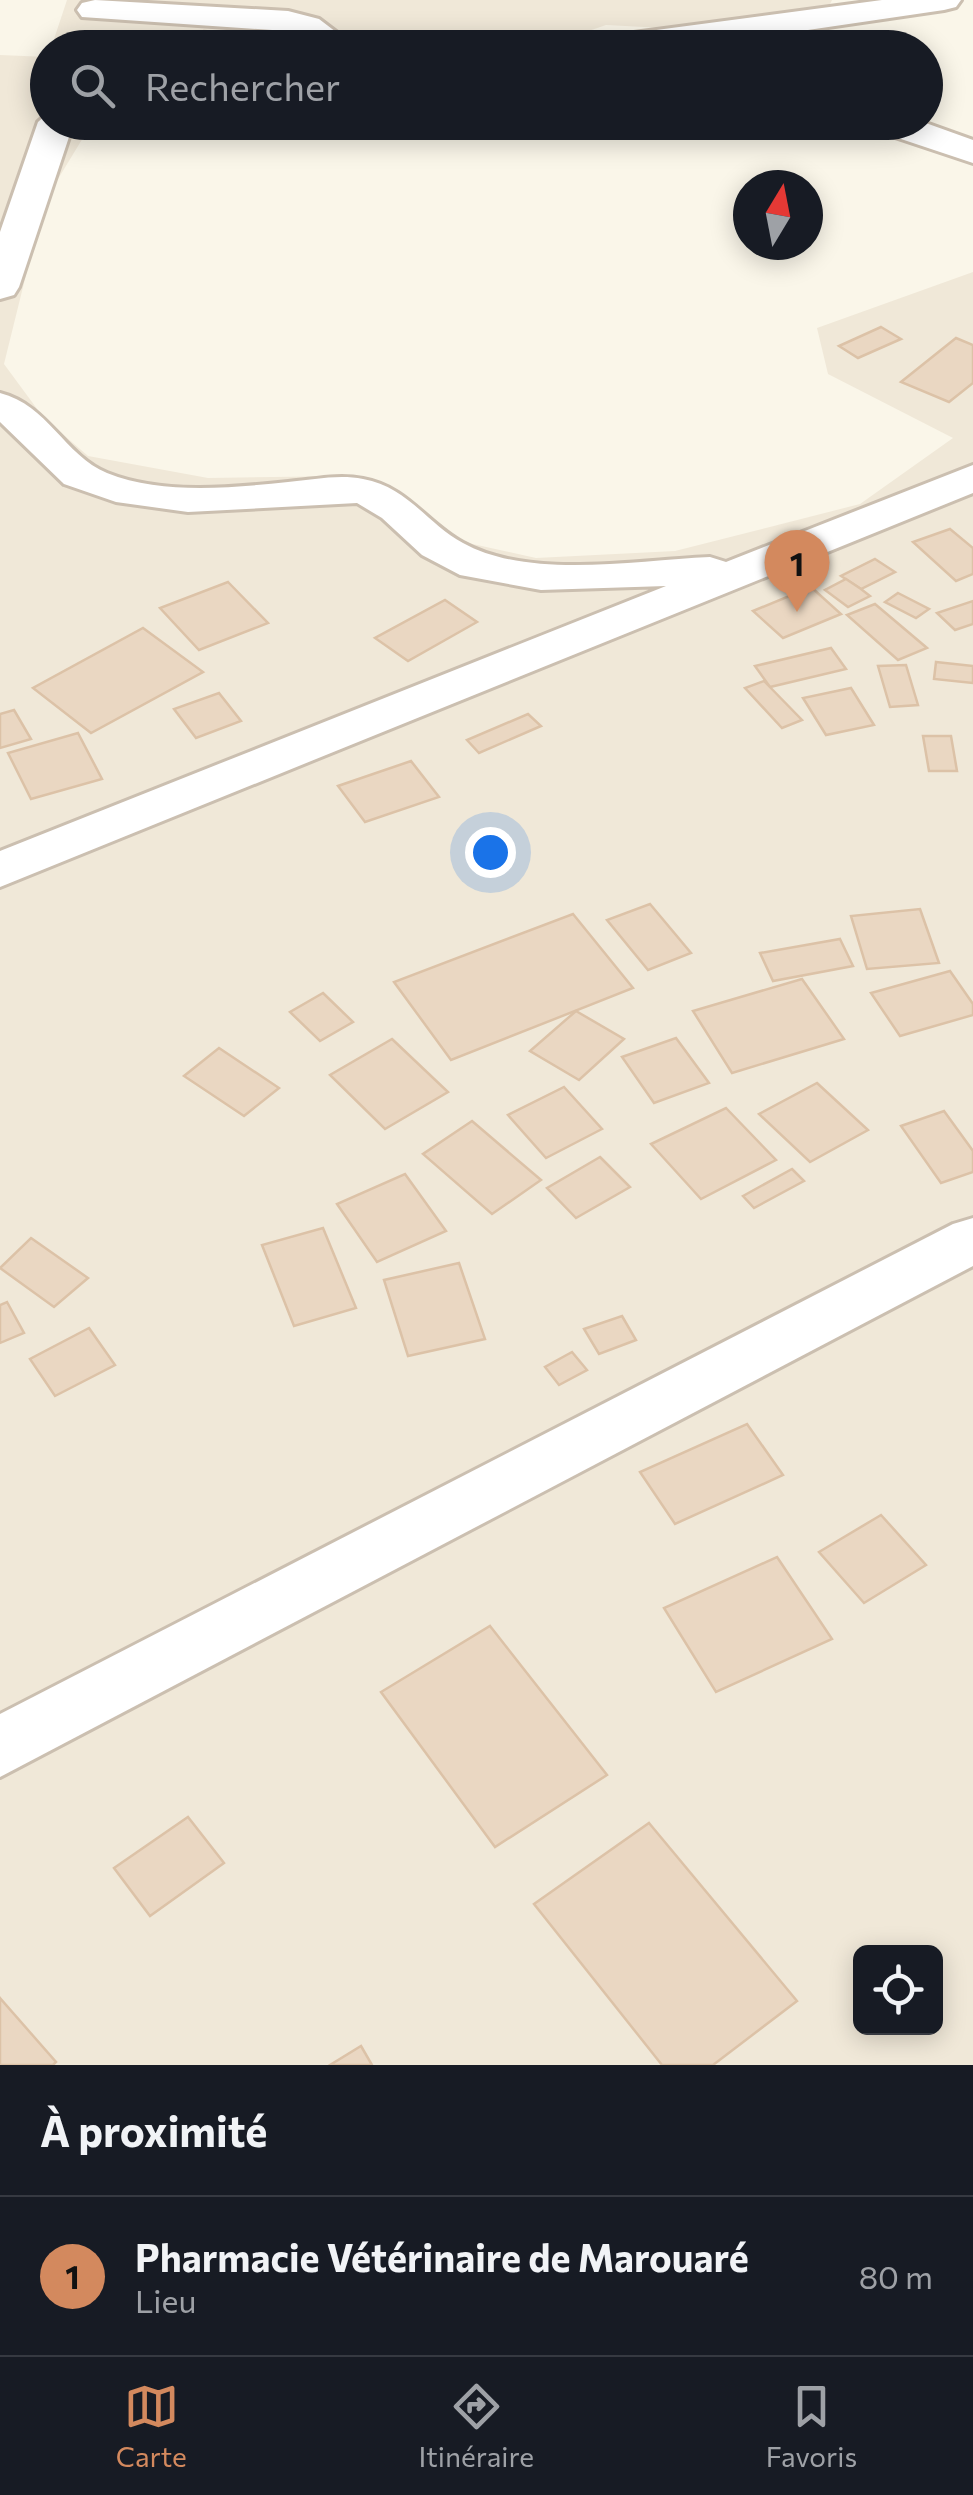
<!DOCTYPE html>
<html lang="fr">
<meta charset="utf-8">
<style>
body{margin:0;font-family:Commissioner,sans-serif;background:#242831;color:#f1f3f6}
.controls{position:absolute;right:30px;bottom:30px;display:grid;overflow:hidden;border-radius:15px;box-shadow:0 5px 25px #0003}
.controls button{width:90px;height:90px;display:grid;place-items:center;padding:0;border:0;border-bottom:2px solid #363941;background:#171b24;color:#f1f3f6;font:50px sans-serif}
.compass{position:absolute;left:733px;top:170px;width:90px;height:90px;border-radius:50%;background:#171b24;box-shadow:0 5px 25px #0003;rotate:10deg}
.you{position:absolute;left:490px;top:852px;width:35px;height:35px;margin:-25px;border:8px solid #fff;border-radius:50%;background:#1a73e8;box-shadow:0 0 0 15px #1a73e833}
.badge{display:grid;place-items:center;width:65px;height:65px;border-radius:50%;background:#d3895e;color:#111;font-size:32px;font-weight:700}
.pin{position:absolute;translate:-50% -82px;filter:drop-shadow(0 2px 5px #0008)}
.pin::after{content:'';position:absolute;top:52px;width:35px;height:30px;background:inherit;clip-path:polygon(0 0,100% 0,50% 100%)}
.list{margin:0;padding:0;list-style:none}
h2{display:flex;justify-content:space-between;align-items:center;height:130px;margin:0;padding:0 40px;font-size:42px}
h2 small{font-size:32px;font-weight:400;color:#9ea1a6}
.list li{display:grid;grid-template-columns:65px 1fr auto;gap:30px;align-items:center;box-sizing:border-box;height:160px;padding:0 40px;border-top:2px solid #363941}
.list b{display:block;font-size:38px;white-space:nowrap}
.list p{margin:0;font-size:32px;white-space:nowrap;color:#9ea1a6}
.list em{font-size:32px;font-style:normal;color:#9ea1a6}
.icon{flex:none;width:55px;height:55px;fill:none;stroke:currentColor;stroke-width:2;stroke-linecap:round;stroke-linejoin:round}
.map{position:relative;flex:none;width:973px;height:2065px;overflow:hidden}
.search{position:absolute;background:#171b24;box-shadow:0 5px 25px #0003;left:30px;right:30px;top:30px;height:110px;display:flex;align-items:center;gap:25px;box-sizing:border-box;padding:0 35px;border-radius:55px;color:#9ea1a6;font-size:38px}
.sheet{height:290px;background:#171b24}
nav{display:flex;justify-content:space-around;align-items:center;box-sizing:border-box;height:140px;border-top:2px solid #363941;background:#171b24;font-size:28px;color:#9ea1a6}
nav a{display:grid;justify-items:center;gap:5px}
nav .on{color:#d3895e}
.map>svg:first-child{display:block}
.residential{fill:#f0e8d8;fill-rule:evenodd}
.building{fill:#ead7c2;stroke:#dcc2a7;stroke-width:2.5}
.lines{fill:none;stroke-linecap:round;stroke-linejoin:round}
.minor-casing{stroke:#cbbfb0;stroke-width:6}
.minor{fill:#fff;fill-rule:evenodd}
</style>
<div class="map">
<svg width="973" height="2065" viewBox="0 0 973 2065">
<rect width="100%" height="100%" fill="#faf6e9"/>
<g class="residential">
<path d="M67,0H832L814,36L606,25L539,48H51Z"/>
<path d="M0,55L47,57L48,122L104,123L89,128L44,202L4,364L43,417L88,456L208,478L348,476L407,496L459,541L536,558L675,551L860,504L953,438L828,374L817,328L973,272V2065H0ZM860,1952H936V2028H860Z"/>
</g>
<g class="building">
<path d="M204,31L230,33L225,45L198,44Z"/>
<path d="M403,34L474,37L472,48H400Z"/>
<path d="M881,327L901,339L858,358L839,346Z"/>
<path d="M956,338L973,345V383L949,402L901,382Z"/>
<path d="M950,529L973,548V574L956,581L913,542Z"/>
<path d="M875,559L895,572L861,589L841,576Z"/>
<path d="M846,579L861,589L870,596L848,607L825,590Z"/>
<path d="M228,582L268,623L199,650L160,608Z"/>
<path d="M811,587L841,614L783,638L753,611Z"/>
<path d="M898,593L929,609L916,618L885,602Z"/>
<path d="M445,600L477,622L408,661L375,638Z"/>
<path d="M973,601V624L955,630L937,613Z"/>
<path d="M875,604L927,648L898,660L847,615Z"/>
<path d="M143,628L203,672L91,733L33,688Z"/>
<path d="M831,648L846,669L770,687L755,666Z"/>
<path d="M936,662L973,666V683L934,679Z"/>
<path d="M906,665L918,705L890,707L878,666Z"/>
<path d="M764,681L802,720L782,728L745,688Z"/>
<path d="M851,688L874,725L826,735L803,698Z"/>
<path d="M219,693L241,721L196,738L174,709Z"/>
<path d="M14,710L31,739L0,748V714Z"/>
<path d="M528,714L541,726L479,753L467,740Z"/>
<path d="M78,733L102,779L31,799L8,753Z"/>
<path d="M923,736H951L957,771H929Z"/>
<path d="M411,761L439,797L365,822L338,786Z"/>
<path d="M650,904L691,953L648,970L607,920Z"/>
<path d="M920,909L939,963L867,969L851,916Z"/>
<path d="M573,914L633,988L451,1060L394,982Z"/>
<path d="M840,939L853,966L773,981L760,953Z"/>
<path d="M950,971L973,1004V1015L900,1036L871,993Z"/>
<path d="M802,979L844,1039L732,1073L693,1011Z"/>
<path d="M323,993L353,1022L320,1041L290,1012Z"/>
<path d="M576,1011L624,1039L579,1080L530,1051Z"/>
<path d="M676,1038L709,1083L654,1103L622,1057Z"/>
<path d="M392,1039L448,1092L385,1129L330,1075Z"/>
<path d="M219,1048L279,1088L244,1116L184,1076Z"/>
<path d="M817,1083L868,1130L810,1162L759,1114Z"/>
<path d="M564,1087L602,1129L546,1158L508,1115Z"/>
<path d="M726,1108L776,1160L701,1199L651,1144Z"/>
<path d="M944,1111L973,1151V1172L941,1183L901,1126Z"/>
<path d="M472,1121L541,1180L492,1214L423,1154Z"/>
<path d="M600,1157L630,1187L576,1218L547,1188Z"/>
<path d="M792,1169L804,1181L754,1208L743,1196Z"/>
<path d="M405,1174L446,1231L377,1262L337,1204Z"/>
<path d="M323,1228L356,1308L294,1326L262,1245Z"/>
<path d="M31,1238L88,1278L54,1307L0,1268Z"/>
<path d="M459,1263L485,1339L408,1356L384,1280Z"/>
<path d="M7,1302L24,1333L0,1343V1305Z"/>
<path d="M622,1316L636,1340L599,1354L584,1329Z"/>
<path d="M89,1328L115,1365L55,1396L30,1359Z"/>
<path d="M572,1352L587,1370L559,1385L545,1367Z"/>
<path d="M747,1424L783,1475L675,1524L640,1472Z"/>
<path d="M881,1515L926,1565L864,1603L819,1552Z"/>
<path d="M777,1557L832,1639L716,1692L664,1608Z"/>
<path d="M490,1626L607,1775L495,1847L381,1692Z"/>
<path d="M188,1817L224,1863L150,1916L114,1868Z"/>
<path d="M649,1823L797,2001L713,2065H662L534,1904Z"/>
<path d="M0,1998L56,2062L53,2065H0Z"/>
<path d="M361,2046L372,2065H330Z"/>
</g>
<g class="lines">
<g class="minor-casing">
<g id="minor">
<path d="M95,0L288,11L319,19L357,48H316L287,31L82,17L77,10L82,3Z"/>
<path d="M882,0H961L956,7L944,10L685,48H579L584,41L596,38Z"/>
<path d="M48,113V122H74L19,287L14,295L0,299V232L38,122Z"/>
<path d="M870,122H923L973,140V163L874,130Z"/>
<path d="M0,393C48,405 64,455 107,473C162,495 231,488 288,482C313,480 338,474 363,479C408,487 426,523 463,543C530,580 636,560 710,557L726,562L973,465V493L0,887V851L666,586L541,590L460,575L422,555L382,518L357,503L188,512L116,502L64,484L0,422Z"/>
<path d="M973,1218V1266L0,1777V1714L953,1224Z"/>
</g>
</g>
<use href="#minor" class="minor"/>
</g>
</svg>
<div class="controls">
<button><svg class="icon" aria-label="locate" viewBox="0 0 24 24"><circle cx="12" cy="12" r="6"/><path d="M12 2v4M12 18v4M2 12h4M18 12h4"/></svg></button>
</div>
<svg class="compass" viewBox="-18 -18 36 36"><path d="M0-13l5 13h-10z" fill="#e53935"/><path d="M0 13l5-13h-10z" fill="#9ea1a6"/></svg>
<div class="you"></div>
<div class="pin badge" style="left:797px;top:612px">1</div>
<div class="search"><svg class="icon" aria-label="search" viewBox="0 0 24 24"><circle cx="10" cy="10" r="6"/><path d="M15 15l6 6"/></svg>Rechercher</div>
</div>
<section class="sheet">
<h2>À proximité<small></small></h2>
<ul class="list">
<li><span class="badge">1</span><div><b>Pharmacie Vétérinaire de Marouaré</b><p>Lieu</p></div><em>80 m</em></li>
</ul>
</section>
<nav>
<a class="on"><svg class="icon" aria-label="map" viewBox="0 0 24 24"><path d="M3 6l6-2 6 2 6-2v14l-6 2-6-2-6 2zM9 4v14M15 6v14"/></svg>Carte</a>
<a><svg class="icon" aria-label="directions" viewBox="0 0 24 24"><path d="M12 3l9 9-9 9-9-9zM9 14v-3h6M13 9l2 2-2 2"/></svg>Itinéraire</a>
<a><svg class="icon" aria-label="saved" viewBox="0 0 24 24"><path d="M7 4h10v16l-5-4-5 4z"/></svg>Favoris</a>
</nav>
